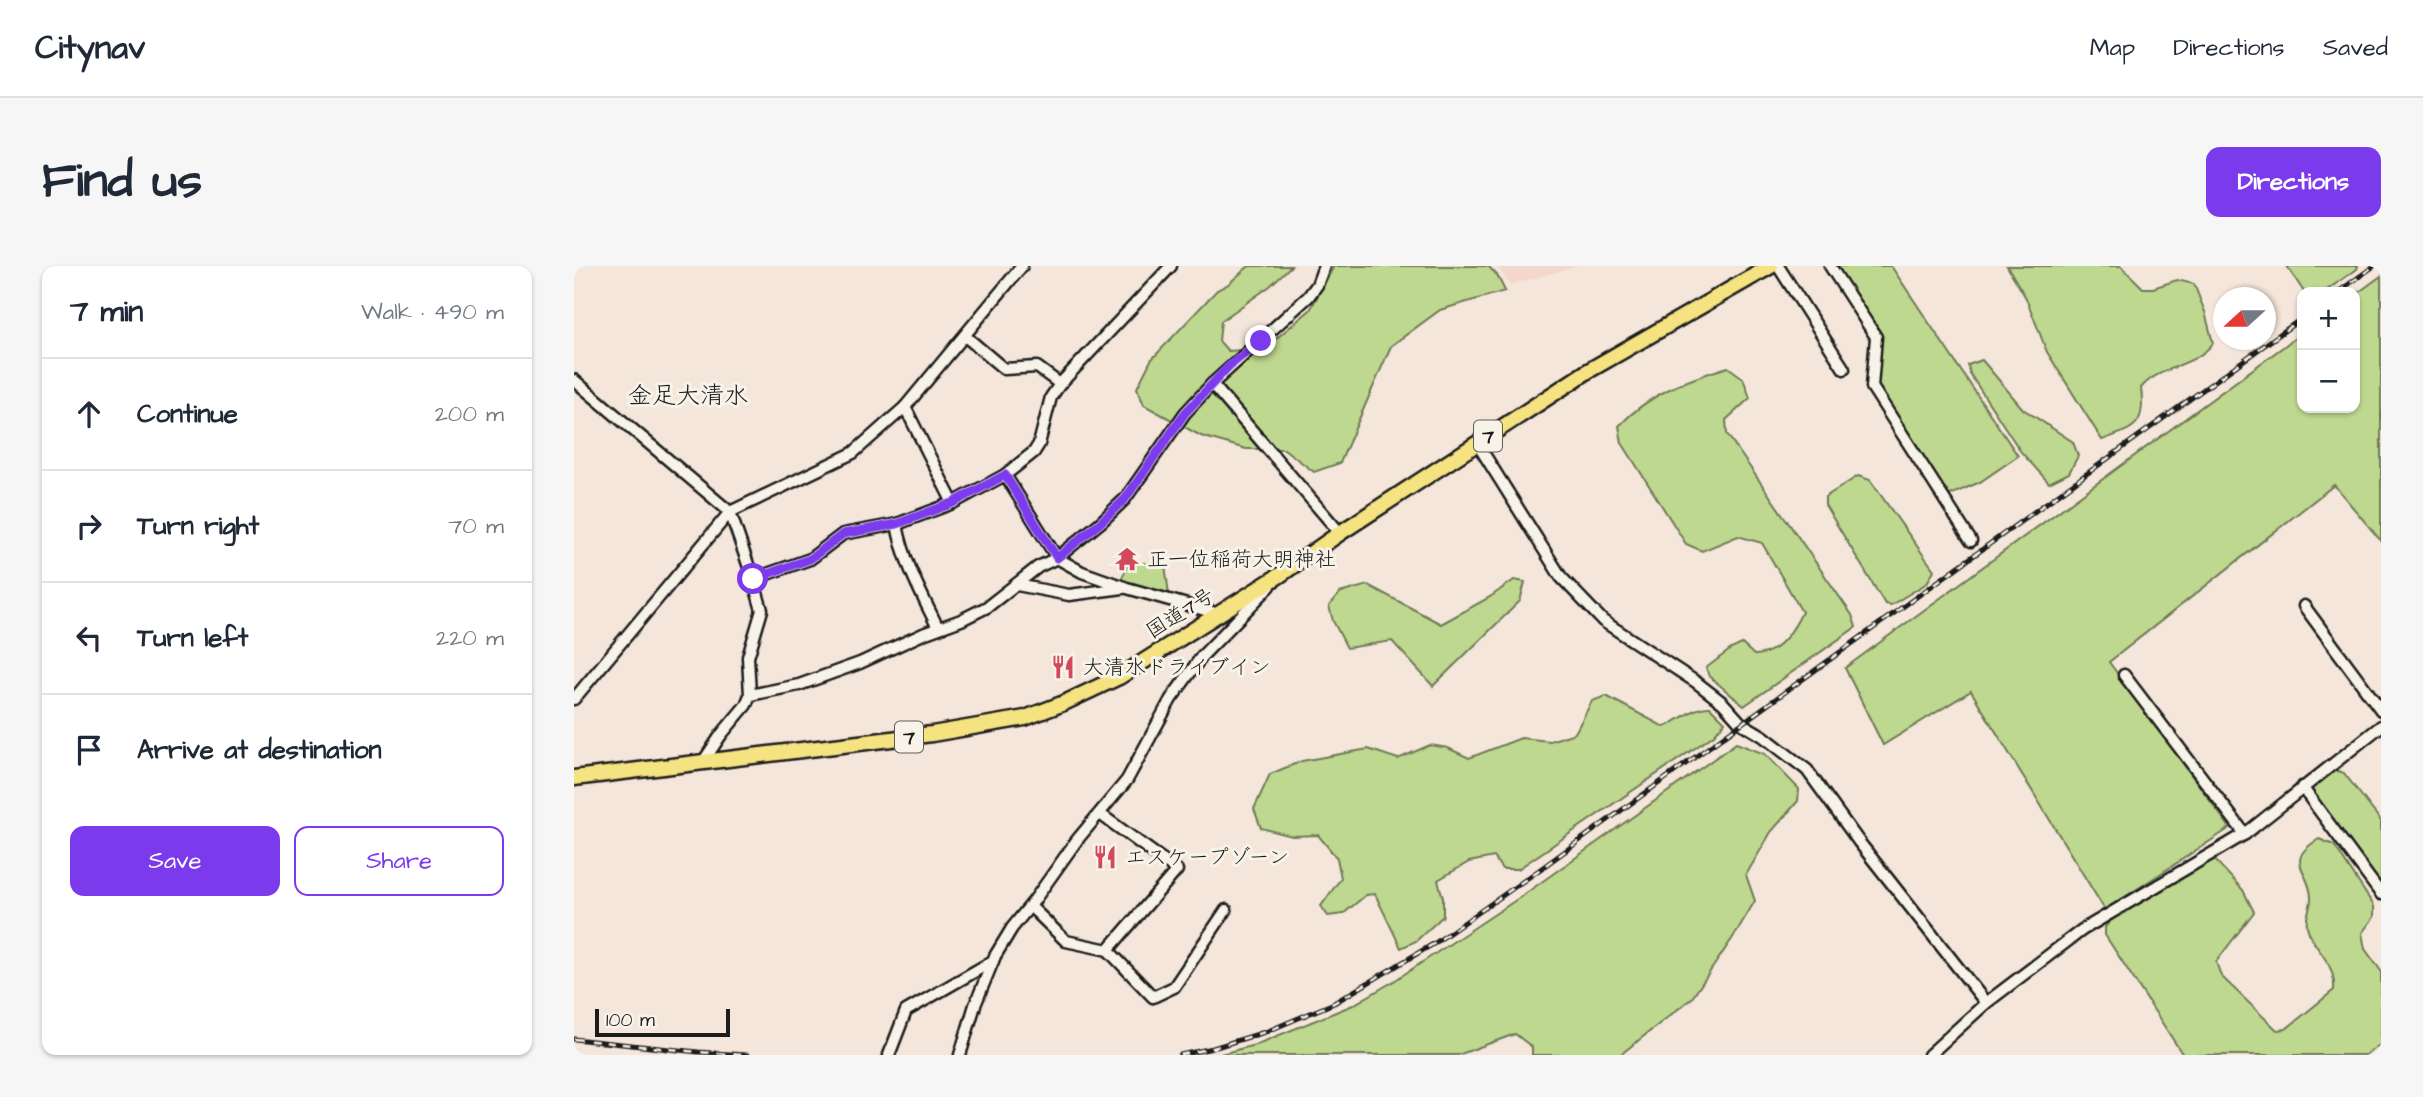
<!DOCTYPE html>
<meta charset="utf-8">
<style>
body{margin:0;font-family:"Architects Daughter","Klee One",sans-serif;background:#f6f6f7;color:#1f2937}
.controls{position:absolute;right:21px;top:21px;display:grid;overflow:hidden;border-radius:14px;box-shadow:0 2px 5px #0004}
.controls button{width:63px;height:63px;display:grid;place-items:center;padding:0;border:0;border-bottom:2px solid #e0e1e3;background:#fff;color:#1f2937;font:35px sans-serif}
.compass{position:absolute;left:1639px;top:21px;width:63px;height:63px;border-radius:50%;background:#fff;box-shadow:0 2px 5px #0004;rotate:249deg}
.scale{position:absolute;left:21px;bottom:18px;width:135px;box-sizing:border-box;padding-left:7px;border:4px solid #1c1c1c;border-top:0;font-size:19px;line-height:24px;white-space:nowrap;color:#1c1c1c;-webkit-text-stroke:5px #f7f3e8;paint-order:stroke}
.stop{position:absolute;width:21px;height:21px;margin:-16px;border:5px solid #7c3aed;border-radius:50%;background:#fff}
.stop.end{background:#7c3aed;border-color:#fff;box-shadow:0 2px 7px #0008}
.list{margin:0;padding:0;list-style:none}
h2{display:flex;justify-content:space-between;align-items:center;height:91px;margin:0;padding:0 28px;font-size:30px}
h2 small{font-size:23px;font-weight:400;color:#747a83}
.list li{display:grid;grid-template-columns:46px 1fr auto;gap:21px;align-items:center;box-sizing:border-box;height:112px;padding:0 28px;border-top:2px solid #e0e1e3}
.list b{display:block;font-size:26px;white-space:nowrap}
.list em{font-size:23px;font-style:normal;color:#747a83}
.actions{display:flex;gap:14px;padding:21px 28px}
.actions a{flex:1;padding:16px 0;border:2px solid #7c3aed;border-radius:14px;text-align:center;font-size:24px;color:#7c3aed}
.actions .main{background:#7c3aed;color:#fff}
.icon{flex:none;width:38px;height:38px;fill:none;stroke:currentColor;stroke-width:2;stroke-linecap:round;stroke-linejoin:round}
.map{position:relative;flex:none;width:1807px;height:789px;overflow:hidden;border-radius:14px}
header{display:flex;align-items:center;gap:42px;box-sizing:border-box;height:98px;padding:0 35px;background:#fff;border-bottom:2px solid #e0e1e3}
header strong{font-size:33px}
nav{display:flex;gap:38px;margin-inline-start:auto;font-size:24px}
.intro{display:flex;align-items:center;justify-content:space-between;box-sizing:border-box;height:168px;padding:0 42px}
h1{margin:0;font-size:49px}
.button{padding:18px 32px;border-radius:14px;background:#7c3aed;color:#fff;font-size:24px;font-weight:700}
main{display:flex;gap:42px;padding:0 42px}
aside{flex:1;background:#fff;border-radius:14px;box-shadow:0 2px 5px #0004}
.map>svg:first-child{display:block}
.built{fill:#f3d7cb}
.green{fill:#bfd88f;stroke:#6e7a56;stroke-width:2}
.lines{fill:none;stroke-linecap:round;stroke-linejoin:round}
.minor-casing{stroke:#1c1c1c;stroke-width:15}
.highway-casing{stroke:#1c1c1c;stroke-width:19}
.minor{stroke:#f7f3e8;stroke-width:10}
.highway{stroke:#f5e381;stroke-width:14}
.rail-casing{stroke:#1c1c1c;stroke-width:5}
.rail{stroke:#f7f3e8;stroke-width:2.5;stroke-dasharray:8;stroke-linecap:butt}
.route{stroke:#7c3aed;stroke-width:9}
.labels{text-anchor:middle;stroke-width:6;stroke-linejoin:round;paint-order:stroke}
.shield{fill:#f7f3e8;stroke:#5e5c59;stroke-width:2}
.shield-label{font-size:19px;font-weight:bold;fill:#1c1c1c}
.poi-label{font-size:21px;fill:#1c1c1c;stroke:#f7f3e8;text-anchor:start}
.street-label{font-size:21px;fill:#1c1c1c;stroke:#f7f3e8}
.quarter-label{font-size:24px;fill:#1c1c1c;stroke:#f7f3e8}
</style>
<header>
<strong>Citynav</strong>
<nav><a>Map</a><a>Directions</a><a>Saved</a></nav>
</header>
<div class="intro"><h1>Find us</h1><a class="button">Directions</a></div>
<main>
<aside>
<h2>7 min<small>Walk · 490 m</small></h2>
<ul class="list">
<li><svg class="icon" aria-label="ahead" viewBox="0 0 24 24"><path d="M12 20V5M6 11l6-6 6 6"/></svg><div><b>Continue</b></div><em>200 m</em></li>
<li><svg class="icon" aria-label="right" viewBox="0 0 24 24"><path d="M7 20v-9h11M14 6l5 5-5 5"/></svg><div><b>Turn right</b></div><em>70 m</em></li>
<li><svg class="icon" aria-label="left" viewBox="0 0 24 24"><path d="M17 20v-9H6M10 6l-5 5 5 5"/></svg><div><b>Turn left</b></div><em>220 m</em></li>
<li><svg class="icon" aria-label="arrive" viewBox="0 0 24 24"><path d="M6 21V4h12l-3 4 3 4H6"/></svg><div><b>Arrive at destination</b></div></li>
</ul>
<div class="actions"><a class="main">Save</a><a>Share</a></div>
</aside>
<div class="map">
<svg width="1807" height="789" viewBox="0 0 1807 789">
<rect width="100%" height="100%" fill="#f5e6db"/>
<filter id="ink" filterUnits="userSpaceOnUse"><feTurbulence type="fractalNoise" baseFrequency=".0143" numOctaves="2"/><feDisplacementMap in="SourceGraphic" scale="14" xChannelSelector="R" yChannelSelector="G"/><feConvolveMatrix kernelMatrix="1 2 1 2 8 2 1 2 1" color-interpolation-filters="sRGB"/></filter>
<g filter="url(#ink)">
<path class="built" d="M923,0H1004L936,19Z"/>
<g class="green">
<path d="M675,0H717L696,20L647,55L645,75L654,85L691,82L736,44L760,0H914L923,9L931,25L866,44L817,80L766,197L740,206L710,183H672L627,170L570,139L563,122L577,94L643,24L653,19Z"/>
<path d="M1260,0H1317L1444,190L1406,216L1374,230L1303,120L1307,73Z"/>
<path d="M1433,0H1547L1569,22H1579L1603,14L1620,18L1631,46L1639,77C1622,101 1586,99 1567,122C1572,160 1561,162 1528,174L1473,86L1452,32Z"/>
<path d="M1713,0H1784L1783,3L1750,26H1730Z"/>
<path d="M1807,10V275L1760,219L1535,396L1656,562L1531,644L1397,425L1309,479L1271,402L1728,67V142H1781V29Z"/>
<path d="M1408,94L1449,143L1499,176L1504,190L1495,207L1475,217L1447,186L1396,108L1394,99Z"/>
<path d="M1154,101L1169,112L1176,132L1152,154L1153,168L1278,349L1282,361L1170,440L1135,410L1132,402L1157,383L1168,378L1180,389C1204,389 1219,365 1228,346L1188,277L1164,270L1128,285L1112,278L1048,177L1045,160C1076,127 1112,114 1154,101Z"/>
<path d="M1284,210L1296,214L1360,304L1353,317L1317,339L1311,338L1251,239V231Z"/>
<path d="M556,296L591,299L595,328L546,315Z"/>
<path d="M940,314L951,316L946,335L859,420L818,375L773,382L759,355L755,340L766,327L794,319L867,358L916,331Z"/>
<path d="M1032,430L1090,461C1106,455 1119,440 1136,441L1151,456L1140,469L944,603H928L920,591L895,596L864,614L869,632V650L842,675L827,682L801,628L792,629L769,648L754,650L747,640L767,612L763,592L744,569L718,570L687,562L680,543L696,508L728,495L794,483L824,493L856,479L874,482L895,492L947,472L976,475L1001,467L1018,435Z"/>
<path d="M1162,477L1191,488L1225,523L1224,535L1197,566L1172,609L1181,635L1160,670L1118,732L1046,789H958V781L941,768L884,789H643L681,779L779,739L820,715L948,630Z"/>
<path d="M1761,504L1770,507L1807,555V624L1736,526L1738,521Z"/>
<path d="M1745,573L1760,579L1800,640V651L1788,667L1791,683L1807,705V778L1791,789H1609L1531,669V661L1537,654L1637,593L1642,595L1669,624L1680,646L1642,696L1647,710L1703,764L1712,763L1760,724C1762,694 1738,684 1733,660C1731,650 1737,642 1737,633C1738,606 1707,595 1745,573Z"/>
</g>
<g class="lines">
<g class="minor-casing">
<g id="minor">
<path d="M1204,0L1270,103"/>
<path d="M1256,0L1302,71L1298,121L1397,275"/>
<path d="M0,114L156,246L179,313L188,344L174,391L176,429L172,439L147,469L129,496"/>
<path d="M486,118L597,0"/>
<path d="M638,118L766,267"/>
<path d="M331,141L379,237"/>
<path d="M903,177L987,311L1029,355L1122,416L1149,437L1167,457L1189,470L1233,504L1285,576L1412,737"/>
<path d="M431,209L483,292L508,306L553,322L645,348"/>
<path d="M323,258C329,294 348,329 364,362"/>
<path d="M179,313L236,293L269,268L323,258L379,237L431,209L460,186L465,178L477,131L486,118L463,101L430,103L391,70"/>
<path d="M443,319L495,329L549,322"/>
<path d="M1730,340L1807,444"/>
<path d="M1550,409L1671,568"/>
<path d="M176,429L225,419L286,397L349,368L387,354L413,341L464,301L483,292L527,256L551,233L611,147L638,118L734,31L743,19L750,0"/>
<path d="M0,433L156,246L279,187L331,141L448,0"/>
<path d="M1728,521L1807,628"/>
<path d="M526,548L603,604L534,684"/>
<path d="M456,640L492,675L534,684L579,731L600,721L652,644"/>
<path d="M315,789L332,745L419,695"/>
<path d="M386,789L401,739L421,690L438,662L459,636L503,574L553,514L597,433L628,390L696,320"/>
<path d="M1355,789L1412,737L1508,664L1671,568L1807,460"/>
</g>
</g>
<g class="highway-casing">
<path id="highway" d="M0,512L358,468L451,452L490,437L545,411L706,309L766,267L1014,105L1197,0"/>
</g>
<use href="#minor" class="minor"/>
<use href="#highway" class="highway"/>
<g class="rail-casing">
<g id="rail">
<path d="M1764,26L1800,0"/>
<path d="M0,773L124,786L173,789"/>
<path d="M606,789L639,782L694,765L760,737L861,677L965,604L1728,52"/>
</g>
</g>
<use href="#rail" class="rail"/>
</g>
</g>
<g class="lines" filter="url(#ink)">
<path class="route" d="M179,313L236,293L269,268L323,258L379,237L431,209L483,292L527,256L551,233L611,147L655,100L687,75"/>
</g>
<defs>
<g id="temple-bare" transform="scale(1.89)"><path d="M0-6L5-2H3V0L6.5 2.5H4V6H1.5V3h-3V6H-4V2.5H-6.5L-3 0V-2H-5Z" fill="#d1495b" stroke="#f7f3e8" stroke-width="2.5" paint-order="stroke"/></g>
<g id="restaurant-bare" transform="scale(1.89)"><path d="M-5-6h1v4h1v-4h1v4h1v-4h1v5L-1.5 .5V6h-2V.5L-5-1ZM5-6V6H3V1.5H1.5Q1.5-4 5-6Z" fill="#d1495b" stroke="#f7f3e8" stroke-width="2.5" paint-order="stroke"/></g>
</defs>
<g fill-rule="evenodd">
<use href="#temple-bare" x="553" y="293"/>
<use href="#restaurant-bare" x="489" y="401"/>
<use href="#restaurant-bare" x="531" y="591"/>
</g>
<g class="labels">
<g class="shield">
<rect x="900" y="154.5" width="28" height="31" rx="5"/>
<rect x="321" y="455.5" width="28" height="31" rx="5"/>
</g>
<g class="shield-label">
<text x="914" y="177">7</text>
<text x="335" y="478">7</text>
</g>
<g class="poi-label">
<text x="573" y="300">正一位稲荷大明神社</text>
<text x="509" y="408">大清水ドライブイン</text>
<text x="551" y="598">エスケープゾーン</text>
</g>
<g class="street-label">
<text transform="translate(606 347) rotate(-32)" y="7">国道7号</text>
</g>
<g class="quarter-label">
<text x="114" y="137">金足大清水</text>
</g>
</g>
</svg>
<div class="controls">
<button>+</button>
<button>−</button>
</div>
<svg class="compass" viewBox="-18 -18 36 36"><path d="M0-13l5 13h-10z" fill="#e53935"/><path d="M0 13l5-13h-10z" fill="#747a83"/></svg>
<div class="scale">100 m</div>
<div class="stop" style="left:179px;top:313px"></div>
<div class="stop end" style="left:687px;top:75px"></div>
</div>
</main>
